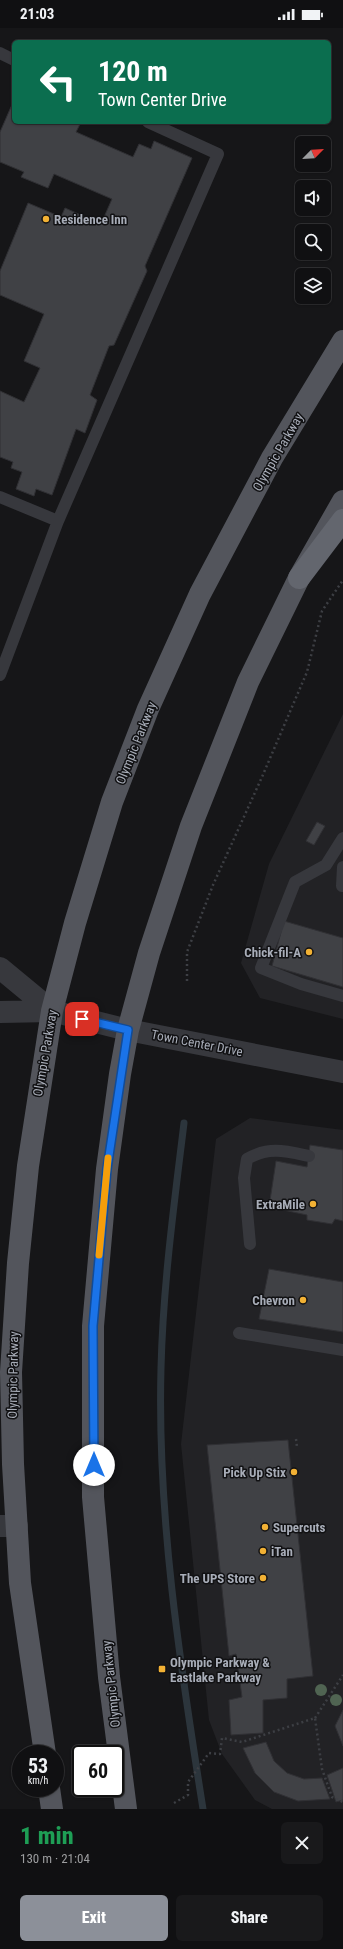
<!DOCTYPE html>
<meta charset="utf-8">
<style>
body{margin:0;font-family:"Roboto Condensed",sans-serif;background:#19191b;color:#f1f3f6;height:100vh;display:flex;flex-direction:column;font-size:15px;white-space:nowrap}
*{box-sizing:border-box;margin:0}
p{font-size:13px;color:#9c9d9f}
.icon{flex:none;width:22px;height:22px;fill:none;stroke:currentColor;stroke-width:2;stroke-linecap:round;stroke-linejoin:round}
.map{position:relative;height:1781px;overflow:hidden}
.drawer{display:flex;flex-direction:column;background:#101012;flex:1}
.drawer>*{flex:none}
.guide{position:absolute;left:12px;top:12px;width:319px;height:84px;border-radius:6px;box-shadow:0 1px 3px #0004,0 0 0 1px #303032;background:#0b6e4f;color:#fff;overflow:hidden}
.needle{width:26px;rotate:66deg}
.buttons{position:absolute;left:295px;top:108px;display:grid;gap:8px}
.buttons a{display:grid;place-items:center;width:36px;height:36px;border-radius:6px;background:#101012;box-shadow:0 1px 3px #0004,0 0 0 1px #303032;font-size:20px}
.speed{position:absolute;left:12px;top:1717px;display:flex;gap:8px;font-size:20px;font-weight:700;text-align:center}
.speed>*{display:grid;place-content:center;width:52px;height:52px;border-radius:50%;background:#101012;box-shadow:0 1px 3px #0004,0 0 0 1px #303032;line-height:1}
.speed small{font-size:10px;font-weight:400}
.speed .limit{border:2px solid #111;border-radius:6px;background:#fff;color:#111}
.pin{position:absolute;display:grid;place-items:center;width:34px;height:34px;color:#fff;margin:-17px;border-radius:8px;box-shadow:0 2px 6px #0006}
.me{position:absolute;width:44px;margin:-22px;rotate:0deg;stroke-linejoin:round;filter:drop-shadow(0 0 3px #0008)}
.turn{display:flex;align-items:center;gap:14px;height:84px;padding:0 20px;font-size:18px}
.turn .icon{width:52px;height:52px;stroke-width:2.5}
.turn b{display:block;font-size:28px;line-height:34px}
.round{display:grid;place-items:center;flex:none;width:42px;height:42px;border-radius:6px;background:#19191b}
.head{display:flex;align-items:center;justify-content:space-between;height:68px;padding:0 20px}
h1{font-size:24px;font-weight:800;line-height:30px;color:#1e9e55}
.cta{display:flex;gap:8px;margin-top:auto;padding:8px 20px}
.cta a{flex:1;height:46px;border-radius:6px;background:#8c9099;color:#fff;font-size:16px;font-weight:800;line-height:46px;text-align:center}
.cta a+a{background:#19191b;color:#f1f3f6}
.status{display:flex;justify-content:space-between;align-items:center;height:28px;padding:0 20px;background:#101012;direction:ltr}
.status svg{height:11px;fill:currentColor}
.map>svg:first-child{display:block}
.built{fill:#222225}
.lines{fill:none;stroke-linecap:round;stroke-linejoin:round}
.stream{stroke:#2c353c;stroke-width:7}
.building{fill:#404145;stroke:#303034}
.path{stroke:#3d3f44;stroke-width:2.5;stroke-dasharray:2 3;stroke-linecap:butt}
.service{stroke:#37383d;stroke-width:12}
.minor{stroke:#37383d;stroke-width:22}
.tertiary{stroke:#37383d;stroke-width:22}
.primary{stroke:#53555c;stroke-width:22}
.motorway{stroke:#63666e;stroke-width:22}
.tree{fill:#506452}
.route-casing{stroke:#114b97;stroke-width:10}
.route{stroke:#1a73e8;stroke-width:7}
.slow{stroke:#f59e0b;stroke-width:7}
.poi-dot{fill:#f2b134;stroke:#111113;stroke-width:1.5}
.labels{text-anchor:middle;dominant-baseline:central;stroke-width:3;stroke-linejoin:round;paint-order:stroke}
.poi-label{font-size:13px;font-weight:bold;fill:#a8adb8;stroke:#111113;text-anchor:end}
.street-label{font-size:13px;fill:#a8adb8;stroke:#111113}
</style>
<div class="status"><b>21:03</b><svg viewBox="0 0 49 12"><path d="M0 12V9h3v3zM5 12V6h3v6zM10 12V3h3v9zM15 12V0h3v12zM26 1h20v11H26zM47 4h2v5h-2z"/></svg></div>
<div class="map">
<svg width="343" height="1781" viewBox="0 0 343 1781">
<rect width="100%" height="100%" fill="#161618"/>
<path class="built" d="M343,686V991L260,970L241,935L269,836Z
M250,1090L343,1102V1781H272L255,1772L222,1726L209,1692L181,1416L216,1111Z"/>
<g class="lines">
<path class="stream" d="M184,1095C174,1177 163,1258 161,1340C157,1487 180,1636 203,1781"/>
</g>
<path class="building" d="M14,72V94H81L76,104L133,129L139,116L151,121L154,113L192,130L145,238L147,243L114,317L109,318L90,367L97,372L85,405L76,401L52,467L36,461L34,468L16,461L22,444L11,440L13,434L0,429V363L24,374L40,340L24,333L44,286L0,267V243L28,175L61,189L65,180L101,196L112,171L54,146L48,160L21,149L24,144L0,134V104Z
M317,794L325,798L314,817L306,813Z
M284,893L343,910V959L272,938Z
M310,1117L343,1122V1193L335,1191L332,1196L307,1192V1187L269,1179L276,1133L307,1139Z
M269,1241L343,1254V1304L259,1291Z
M288,1412L313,1648L287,1651V1670L263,1672V1705L231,1707L229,1672L242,1669L236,1626L229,1628L207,1417Z
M343,1682V1718L335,1698Z
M266,1714L274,1733L287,1745L304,1751L322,1750L330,1771L298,1773L274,1764L255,1745L243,1720Z
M343,1740V1772L336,1774L327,1747Z"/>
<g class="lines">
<path class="path" d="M187,953V924L213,857L262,749L307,644L322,583L343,552
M296,1411L297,1419
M315,1690L343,1647
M174,1775L188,1767V1754L209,1725L220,1726L222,1710L242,1714L315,1690L322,1741L332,1769L343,1774"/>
<path class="service" d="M0,25L14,32
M0,469L58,493L218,126L148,94
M0,647L58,493
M343,810L326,837L295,854L261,940L301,956L343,968
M342,858L343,839
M250,1216L244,1150L247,1131C269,1118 286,1123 309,1128
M239,1305L343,1322"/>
<path class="minor" d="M0,1498H17"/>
<path class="tertiary" d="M0,940L52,983
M0,984L52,983L128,1002L343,1044"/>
<path class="primary" d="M45,1726L20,1555L13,1436L11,1344L18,1235L28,1138L52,983L75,895L112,774L148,681L200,566L272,430L343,313
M49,1760L52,1781
M126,1781L109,1649L93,1469V1298L107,1141L120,1046L128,1002L149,925L191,798L248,654L299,550L343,473"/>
<path class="motorway" d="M299,550L343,492"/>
</g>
<g class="tree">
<circle cx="321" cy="1662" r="6"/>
<circle cx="336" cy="1672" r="6"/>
</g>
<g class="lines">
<defs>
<path id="route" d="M82,991L128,1002L107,1141L93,1298L94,1437"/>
</defs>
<use href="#route" class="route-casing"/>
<use href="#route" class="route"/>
<path class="slow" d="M99,1227L108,1130"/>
</g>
<g class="poi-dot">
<circle cx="46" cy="191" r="4"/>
<circle cx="309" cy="924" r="4"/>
<circle cx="313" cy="1176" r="4"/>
<circle cx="303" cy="1272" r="4"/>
<circle cx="294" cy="1444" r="4"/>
<circle cx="265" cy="1499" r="4"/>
<circle cx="263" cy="1523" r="4"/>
<circle cx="263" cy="1550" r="4"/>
<rect x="158" y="1637" width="8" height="8" rx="2"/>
</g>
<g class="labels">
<g class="poi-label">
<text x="54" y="191" text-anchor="start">Residence Inn</text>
<text x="301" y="924">Chick-fil-A</text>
<text x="305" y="1176">ExtraMile</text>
<text x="295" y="1272">Chevron</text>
<text x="286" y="1444">Pick Up Stix</text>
<text x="273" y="1499" text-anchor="start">Supercuts</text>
<text x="271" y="1523" text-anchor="start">iTan</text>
<text x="255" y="1550">The UPS Store</text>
<text x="170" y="1634" text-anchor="start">Olympic Parkway &amp;<tspan x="170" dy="15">Eastlake Parkway</tspan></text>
</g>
<g class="street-label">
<text transform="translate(278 424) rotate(-60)">Olympic Parkway</text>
<text transform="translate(136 715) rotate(-68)">Olympic Parkway</text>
<text transform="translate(197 1015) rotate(11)">Town Center Drive</text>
<text transform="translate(45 1025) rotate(-80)">Olympic Parkway</text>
<text transform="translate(13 1347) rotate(-89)">Olympic Parkway</text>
<text transform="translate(111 1656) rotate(-96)">Olympic Parkway</text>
</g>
</g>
</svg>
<div class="buttons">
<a><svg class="needle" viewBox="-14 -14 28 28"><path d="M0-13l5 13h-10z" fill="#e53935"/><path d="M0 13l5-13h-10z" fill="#9c9d9f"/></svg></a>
<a><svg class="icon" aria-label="sound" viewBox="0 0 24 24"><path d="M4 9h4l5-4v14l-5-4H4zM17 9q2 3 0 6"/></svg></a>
<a><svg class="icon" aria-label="search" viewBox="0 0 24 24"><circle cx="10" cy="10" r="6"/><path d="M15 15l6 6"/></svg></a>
<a><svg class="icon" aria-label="layers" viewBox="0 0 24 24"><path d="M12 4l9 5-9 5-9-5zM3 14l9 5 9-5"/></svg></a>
</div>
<div class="speed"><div>53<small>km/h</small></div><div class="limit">60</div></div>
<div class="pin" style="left:82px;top:991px;background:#d93025"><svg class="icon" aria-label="arrive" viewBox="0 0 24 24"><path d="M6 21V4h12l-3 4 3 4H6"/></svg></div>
<svg class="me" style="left:94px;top:1437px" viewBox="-20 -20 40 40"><circle r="19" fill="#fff"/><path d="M0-13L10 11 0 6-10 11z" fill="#1a73e8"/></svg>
<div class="guide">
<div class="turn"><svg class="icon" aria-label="left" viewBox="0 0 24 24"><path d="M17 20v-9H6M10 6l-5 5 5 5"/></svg><div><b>120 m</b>Town Center Drive</div></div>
</div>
</div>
<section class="drawer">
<div class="head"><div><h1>1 min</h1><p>130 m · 21:04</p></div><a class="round"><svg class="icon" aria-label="close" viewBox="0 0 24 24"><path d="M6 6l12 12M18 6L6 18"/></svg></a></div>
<div class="cta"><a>Exit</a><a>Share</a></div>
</section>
